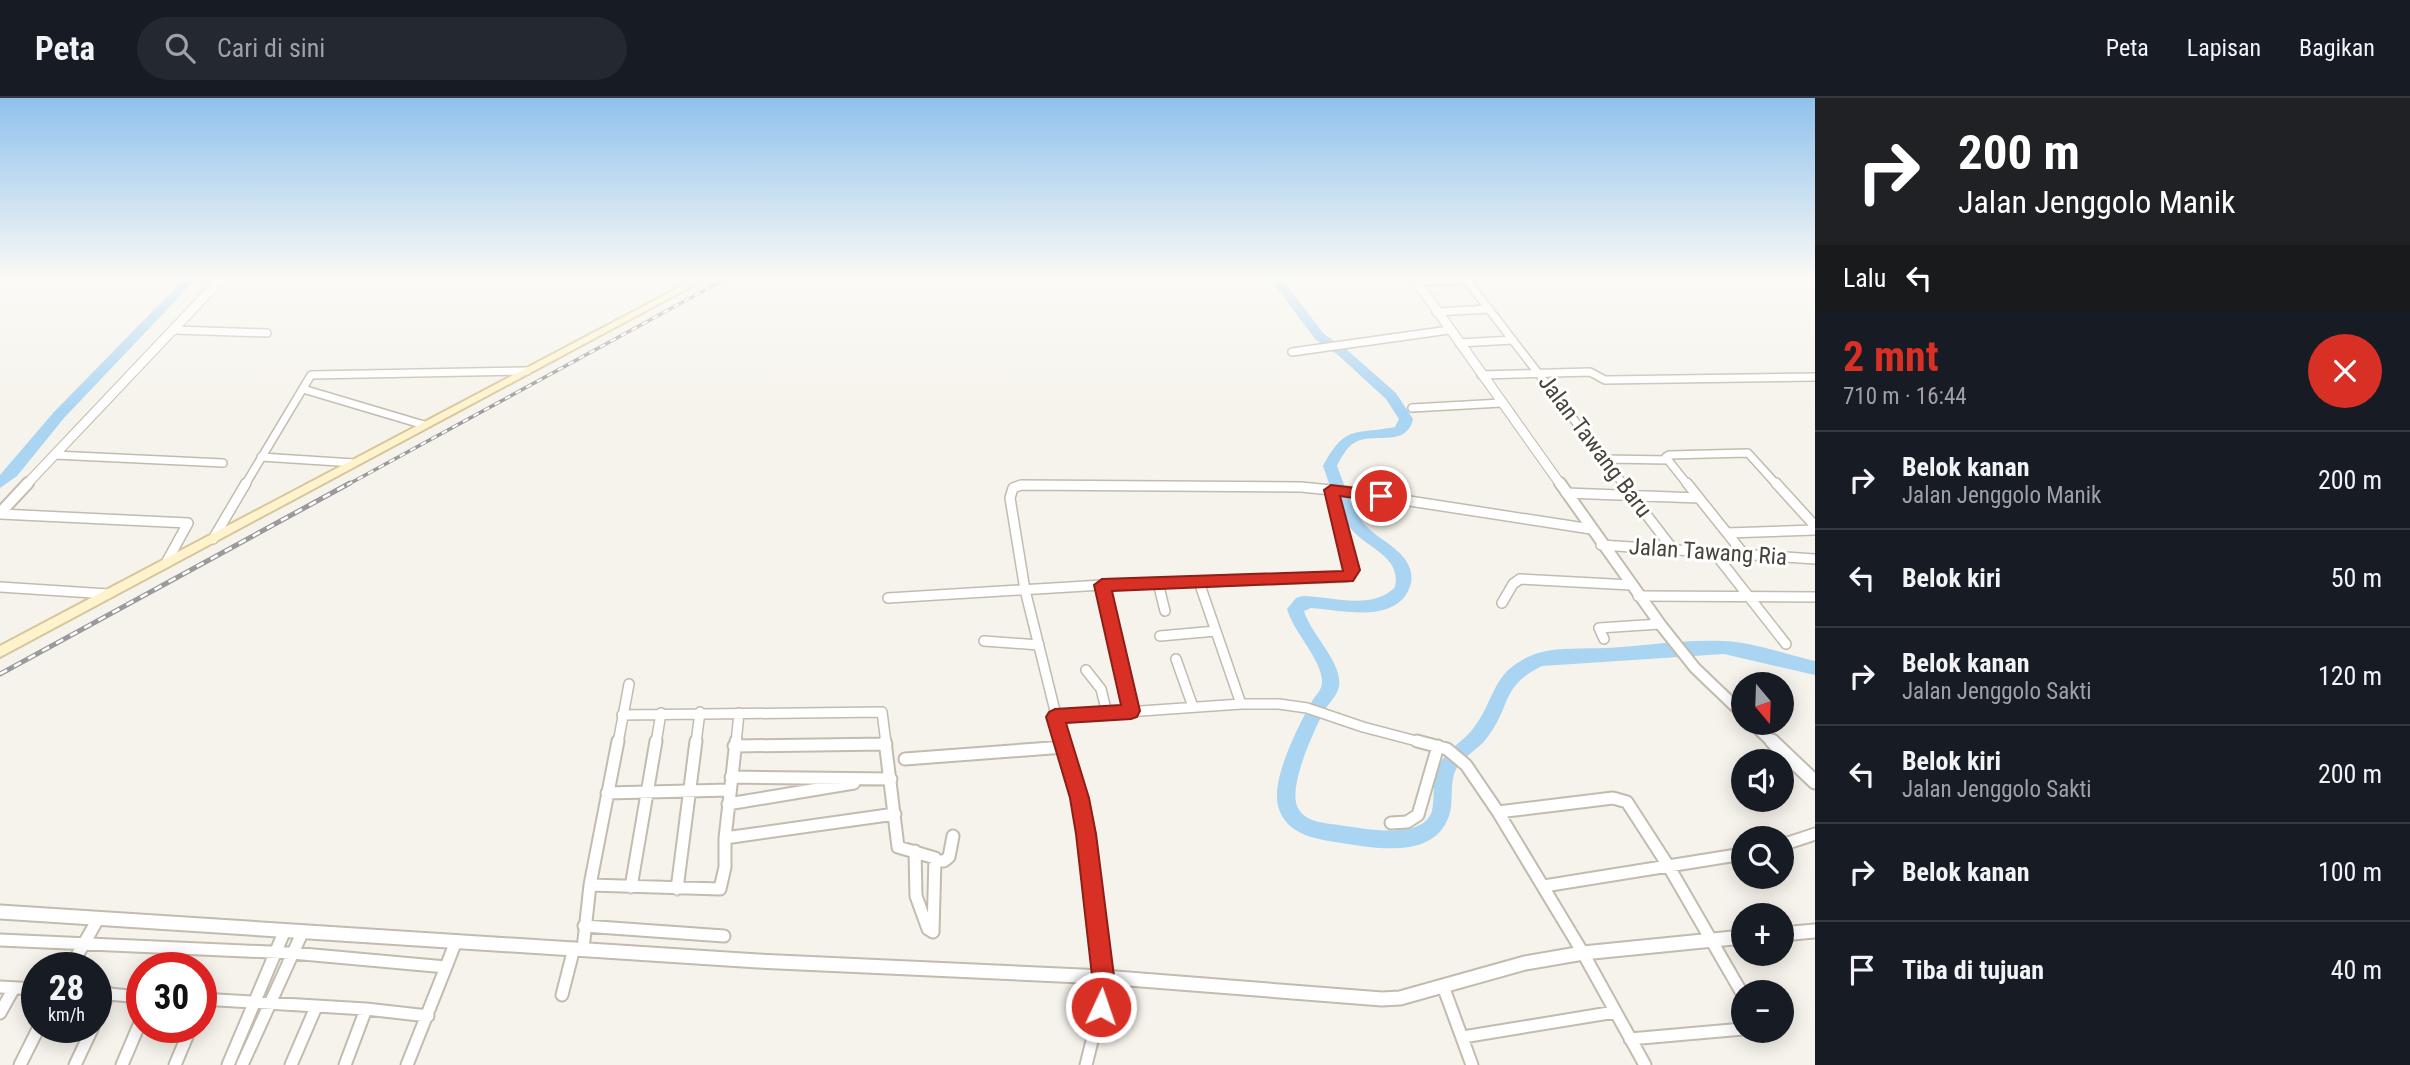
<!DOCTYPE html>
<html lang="id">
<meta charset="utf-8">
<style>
body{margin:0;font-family:"Roboto Condensed",sans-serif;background:#242831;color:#f1f3f6;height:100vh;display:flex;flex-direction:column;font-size:26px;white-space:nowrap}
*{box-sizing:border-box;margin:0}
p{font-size:23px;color:#9ea1a6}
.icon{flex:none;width:38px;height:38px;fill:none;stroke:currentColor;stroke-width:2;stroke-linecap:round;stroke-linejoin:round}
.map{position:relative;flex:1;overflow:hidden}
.details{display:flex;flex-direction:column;background:#171b24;width:595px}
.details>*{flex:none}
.top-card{background:#202124;color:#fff;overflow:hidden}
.needle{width:46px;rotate:161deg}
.tools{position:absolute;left:1731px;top:574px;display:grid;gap:14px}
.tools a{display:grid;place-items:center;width:63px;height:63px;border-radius:50%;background:#171b24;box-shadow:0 4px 18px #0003;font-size:35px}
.speed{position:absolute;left:21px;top:854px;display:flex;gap:14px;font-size:35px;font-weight:700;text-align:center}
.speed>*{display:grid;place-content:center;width:91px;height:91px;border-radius:50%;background:#171b24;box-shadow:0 4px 18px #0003;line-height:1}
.speed small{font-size:18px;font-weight:400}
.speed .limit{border:10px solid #d22;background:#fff;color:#111}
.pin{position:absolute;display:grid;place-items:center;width:60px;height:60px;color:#fff;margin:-30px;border:4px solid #fff;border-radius:50%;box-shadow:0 2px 7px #0007}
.me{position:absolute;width:77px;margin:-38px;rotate:3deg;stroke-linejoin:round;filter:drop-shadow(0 0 5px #0008)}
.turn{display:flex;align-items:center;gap:24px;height:147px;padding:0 28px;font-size:32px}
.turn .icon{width:91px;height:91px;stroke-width:2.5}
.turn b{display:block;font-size:49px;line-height:60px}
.then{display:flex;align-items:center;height:66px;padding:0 28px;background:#0003;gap:14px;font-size:26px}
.round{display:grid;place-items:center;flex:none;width:74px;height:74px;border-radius:37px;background:#242831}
.head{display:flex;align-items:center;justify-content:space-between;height:119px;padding:0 28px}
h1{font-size:42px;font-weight:700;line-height:52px;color:#d93025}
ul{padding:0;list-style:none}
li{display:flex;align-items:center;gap:21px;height:98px;padding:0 28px;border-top:2px solid #363941}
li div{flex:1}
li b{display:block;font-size:26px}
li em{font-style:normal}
header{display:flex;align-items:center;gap:42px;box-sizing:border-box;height:98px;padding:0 35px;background:#171b24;border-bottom:2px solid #363941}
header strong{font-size:33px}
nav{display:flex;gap:38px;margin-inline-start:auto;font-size:24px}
.search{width:490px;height:63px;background:#242831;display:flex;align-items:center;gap:18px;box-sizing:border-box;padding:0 24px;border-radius:38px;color:#9ea1a6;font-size:26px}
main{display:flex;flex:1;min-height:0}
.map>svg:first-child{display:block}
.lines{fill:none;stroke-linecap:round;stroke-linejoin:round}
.river{fill:#a9d4f2;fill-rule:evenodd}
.minor-far2-casing{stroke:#c2bbae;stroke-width:10}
.minor-far1-casing{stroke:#c2bbae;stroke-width:12}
.minor-casing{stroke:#c2bbae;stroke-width:15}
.tertiary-far2-casing{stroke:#c2bbae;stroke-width:11}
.tertiary-far1-casing{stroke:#c2bbae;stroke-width:14}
.tertiary-casing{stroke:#c2bbae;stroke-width:17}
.secondary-casing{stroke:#d6c79b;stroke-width:4}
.minor-far2{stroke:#fff;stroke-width:7}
.minor-far1{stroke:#fff;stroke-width:9}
.minor{stroke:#fff;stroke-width:11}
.tertiary-far2{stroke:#fff;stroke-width:9}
.tertiary-far1{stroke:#fff;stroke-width:10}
.tertiary{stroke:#fff;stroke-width:13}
.secondary{fill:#fff3cd;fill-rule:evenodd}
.rail-far1-casing{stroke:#9a9a9a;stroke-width:3.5}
.rail-casing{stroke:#9a9a9a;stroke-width:5}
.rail-far1{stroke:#fff;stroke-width:2;stroke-dasharray:6;stroke-linecap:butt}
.rail{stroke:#fff;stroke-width:2.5;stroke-dasharray:8;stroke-linecap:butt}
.route{fill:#d93025;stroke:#8d1f18;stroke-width:2}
.labels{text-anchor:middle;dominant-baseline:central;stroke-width:6;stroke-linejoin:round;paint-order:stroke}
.street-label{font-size:23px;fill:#4b4439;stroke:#fff}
</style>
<header>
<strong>Peta</strong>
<div class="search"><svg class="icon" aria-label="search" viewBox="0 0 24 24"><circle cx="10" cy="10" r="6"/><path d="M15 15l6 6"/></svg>Cari di sini</div>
<nav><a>Peta</a><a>Lapisan</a><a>Bagikan</a></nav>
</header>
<main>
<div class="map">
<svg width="1815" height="967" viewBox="0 0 1815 967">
<rect width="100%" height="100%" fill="#f6f3ec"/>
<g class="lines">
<path class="river" d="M185,180H197L64,320L17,378L0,390V377L54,314Z
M1269,180H1281L1324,236L1346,251L1396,295L1413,321C1406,351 1373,333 1354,345C1346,350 1341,360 1337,368C1344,386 1350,406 1361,422C1372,438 1393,445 1405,461C1411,470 1414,480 1409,491C1394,526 1339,512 1311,510L1304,513C1310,535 1343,565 1339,588C1337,599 1328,605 1323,615C1314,633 1287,690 1298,710C1306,726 1330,725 1345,728C1367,731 1423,742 1432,713C1435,699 1432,685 1437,671C1445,652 1464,644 1475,628C1492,606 1493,579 1519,564C1524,561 1531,557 1538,555C1559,549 1585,551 1606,550C1644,548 1684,541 1722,543C1749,543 1788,557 1815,563V577L1724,556L1542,568C1499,589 1512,609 1486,641C1478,652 1462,659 1456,671C1449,685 1454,704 1449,718C1433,764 1370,749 1335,744C1311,740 1287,735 1279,711C1269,684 1298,629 1311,605C1315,597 1323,592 1322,582C1320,559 1294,535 1287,511L1296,500L1302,498C1330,498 1373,513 1395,489C1402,457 1364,450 1349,428C1337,410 1330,388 1323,368C1346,326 1354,337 1395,329L1399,321L1386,301L1338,257L1316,242Z"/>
<defs>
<path id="minor-far2" d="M1465,180L1624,387
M1416,183L1466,182
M1436,214L1489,211
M175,232L267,235
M1459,245L1513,242
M1292,254L1449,232
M1481,277L1590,274L1605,282L1815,279
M303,291L424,327
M1412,310L1501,305
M55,357L223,365
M261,359L354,365
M1606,361L1668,362
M1668,362L1666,359L1669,357L1748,355L1777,387
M1668,362L1688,387
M245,387L311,277L527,273"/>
<path id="minor-far1" d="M1622,385L1672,450
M1687,385L1743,455
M1776,385L1815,428
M1566,395L1699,400
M0,416L188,425L166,465
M1727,435L1815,432
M213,441L246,385
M1601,447L1815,461
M1713,453L1786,546
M1199,484L1241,606
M1158,485L1165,513
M1102,487L1131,613
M0,489L108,496
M1638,498L1815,499
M888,500L1102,487L1347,479L1352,472L1331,392
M1502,505L1513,486L1520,481L1631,487
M1160,538L1216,533
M1604,541L1599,530L1660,526
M984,543L1039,547
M1176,561L1193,609
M1086,572L1101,591L1107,615
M622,617L882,614L886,645
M1055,619L1241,606H1279L1307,610L1363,629L1424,645
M618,645L629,586
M656,645L661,615
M696,645L700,614
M736,645L739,615
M1063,645L1025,492L1010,400L1013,390L1021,387L1301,389L1351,394L1591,431"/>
<path id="minor" d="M885,643L898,749L935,760L933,834
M1062,643L1079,700L1103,879V899L1086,967
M1417,643L1447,651L1466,667L1498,714L1583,855L1645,967
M734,648L886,646
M905,661L1064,649
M731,679L891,681
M607,695L730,692
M728,706L854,685
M1498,714L1613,700L1627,704L1669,769L1743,897
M1391,725L1407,724L1418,717L1438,648
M725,740L895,716
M1782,747L1815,736
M915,753L916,798L928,831L933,834
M935,763H944L949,759L953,738
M590,787L720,791L725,769V740L736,643
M1544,788L1743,756
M631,789L656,643
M677,791L696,643
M584,828L724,838
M0,842L292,855L446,869L407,967
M583,851L590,787L618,643
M446,869L456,843
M70,870L98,821
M1443,888L1472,967
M0,889L37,891
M96,895L142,899
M562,897L574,850
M201,901L366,911L428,918
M0,915L14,890
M96,922L109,895
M1463,939L1615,914
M1630,941L1743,931
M20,967L39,929
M75,967L93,929
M122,967L142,920
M175,967L191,929
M228,967L285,832
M242,967L303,833
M291,967L316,909
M345,967L366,911"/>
<path id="tertiary-far2" d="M1414,180L1561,387
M26,387L222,180"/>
<path id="tertiary-far1" d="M1560,385L1660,526L1695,570L1743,616
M0,415L28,385
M1752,625L1773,645"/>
<path id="tertiary" d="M1772,643L1815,684
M0,814L758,863L1103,879L1382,901L1400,900L1525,865L1583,855L1743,839
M1782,836L1815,833"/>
<path id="secondary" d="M697,180H707L0,559V548Z"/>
</defs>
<use href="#minor-far2" class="minor-far2-casing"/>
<use href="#minor-far1" class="minor-far1-casing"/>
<use href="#minor" class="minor-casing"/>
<use href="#tertiary-far2" class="tertiary-far2-casing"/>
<use href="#tertiary-far1" class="tertiary-far1-casing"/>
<use href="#tertiary" class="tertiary-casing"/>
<use href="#secondary" class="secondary-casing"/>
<use href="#minor-far2" class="minor-far2"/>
<use href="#minor-far1" class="minor-far1"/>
<use href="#minor" class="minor"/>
<use href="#tertiary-far2" class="tertiary-far2"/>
<use href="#tertiary-far1" class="tertiary-far1"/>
<use href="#tertiary" class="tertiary"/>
<use href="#secondary" class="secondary"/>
<defs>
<path id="rail-far1" d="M347,387L727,180"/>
<path id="rail" d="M0,576L350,385"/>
</defs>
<use href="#rail-far1" class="rail-far1-casing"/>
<use href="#rail" class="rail-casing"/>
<use href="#rail-far1" class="rail-far1"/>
<use href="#rail" class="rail"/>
</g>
<linearGradient id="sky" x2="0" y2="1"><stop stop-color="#8fc1ec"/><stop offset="0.57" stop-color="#fbfaf6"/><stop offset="1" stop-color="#fbfaf6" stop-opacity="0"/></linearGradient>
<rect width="1815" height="315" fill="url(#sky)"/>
<path class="route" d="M1331,387L1381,393L1388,398L1381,404L1340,398L1360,472L1353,483L1112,493L1140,613L1137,619L1131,621L1066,625L1089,700L1096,736L1114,878L1112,909L1109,916L1101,920L1093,916L1090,909L1092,878L1076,736L1070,700L1046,619L1049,614L1055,611L1121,607L1094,487L1102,481L1343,473L1324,392Z"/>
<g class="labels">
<g class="street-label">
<text transform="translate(1595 348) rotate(53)">Jalan Tawang Baru</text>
<text transform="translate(1708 454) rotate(4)">Jalan Tawang Ria</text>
</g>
</g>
</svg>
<div class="tools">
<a><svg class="needle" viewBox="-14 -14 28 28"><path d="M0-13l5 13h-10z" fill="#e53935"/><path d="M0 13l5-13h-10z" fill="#9ea1a6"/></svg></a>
<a><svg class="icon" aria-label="sound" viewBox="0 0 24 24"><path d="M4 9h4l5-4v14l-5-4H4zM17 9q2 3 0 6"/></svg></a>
<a><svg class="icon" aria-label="search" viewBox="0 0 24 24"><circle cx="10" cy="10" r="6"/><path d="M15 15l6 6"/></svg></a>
<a>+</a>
<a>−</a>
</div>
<div class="speed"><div>28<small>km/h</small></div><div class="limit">30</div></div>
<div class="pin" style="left:1381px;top:398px;background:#d93025"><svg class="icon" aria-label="arrive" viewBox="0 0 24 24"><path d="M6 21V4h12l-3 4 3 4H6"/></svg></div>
<svg class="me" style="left:1101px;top:909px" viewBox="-20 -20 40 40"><circle r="17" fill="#d93025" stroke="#fff" stroke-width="3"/><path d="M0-11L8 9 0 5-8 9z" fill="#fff"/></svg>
</div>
<section class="details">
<div class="top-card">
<div class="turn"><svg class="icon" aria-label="right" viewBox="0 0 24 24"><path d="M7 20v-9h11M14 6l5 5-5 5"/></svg><div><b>200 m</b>Jalan Jenggolo Manik</div></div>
<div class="then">Lalu<svg class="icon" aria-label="left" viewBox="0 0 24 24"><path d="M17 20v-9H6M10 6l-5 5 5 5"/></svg></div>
</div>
<div class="head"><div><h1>2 mnt</h1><p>710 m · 16:44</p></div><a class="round" style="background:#d93025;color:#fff"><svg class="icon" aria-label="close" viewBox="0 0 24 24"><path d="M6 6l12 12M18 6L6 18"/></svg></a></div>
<ul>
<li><svg class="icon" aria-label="right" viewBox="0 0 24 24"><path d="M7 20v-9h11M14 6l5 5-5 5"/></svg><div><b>Belok kanan</b><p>Jalan Jenggolo Manik</p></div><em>200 m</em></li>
<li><svg class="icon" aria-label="left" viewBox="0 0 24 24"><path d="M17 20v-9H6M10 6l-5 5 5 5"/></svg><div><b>Belok kiri</b></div><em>50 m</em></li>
<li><svg class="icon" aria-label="right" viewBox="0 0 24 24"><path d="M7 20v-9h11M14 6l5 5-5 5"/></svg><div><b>Belok kanan</b><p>Jalan Jenggolo Sakti</p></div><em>120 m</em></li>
<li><svg class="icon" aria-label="left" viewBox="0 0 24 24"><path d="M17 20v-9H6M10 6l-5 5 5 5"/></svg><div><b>Belok kiri</b><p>Jalan Jenggolo Sakti</p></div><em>200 m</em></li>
<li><svg class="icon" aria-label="right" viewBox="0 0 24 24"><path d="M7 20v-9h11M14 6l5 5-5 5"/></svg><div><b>Belok kanan</b></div><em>100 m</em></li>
<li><svg class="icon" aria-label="arrive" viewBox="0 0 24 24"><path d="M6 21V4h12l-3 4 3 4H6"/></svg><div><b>Tiba di tujuan</b></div><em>40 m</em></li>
</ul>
</section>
</main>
